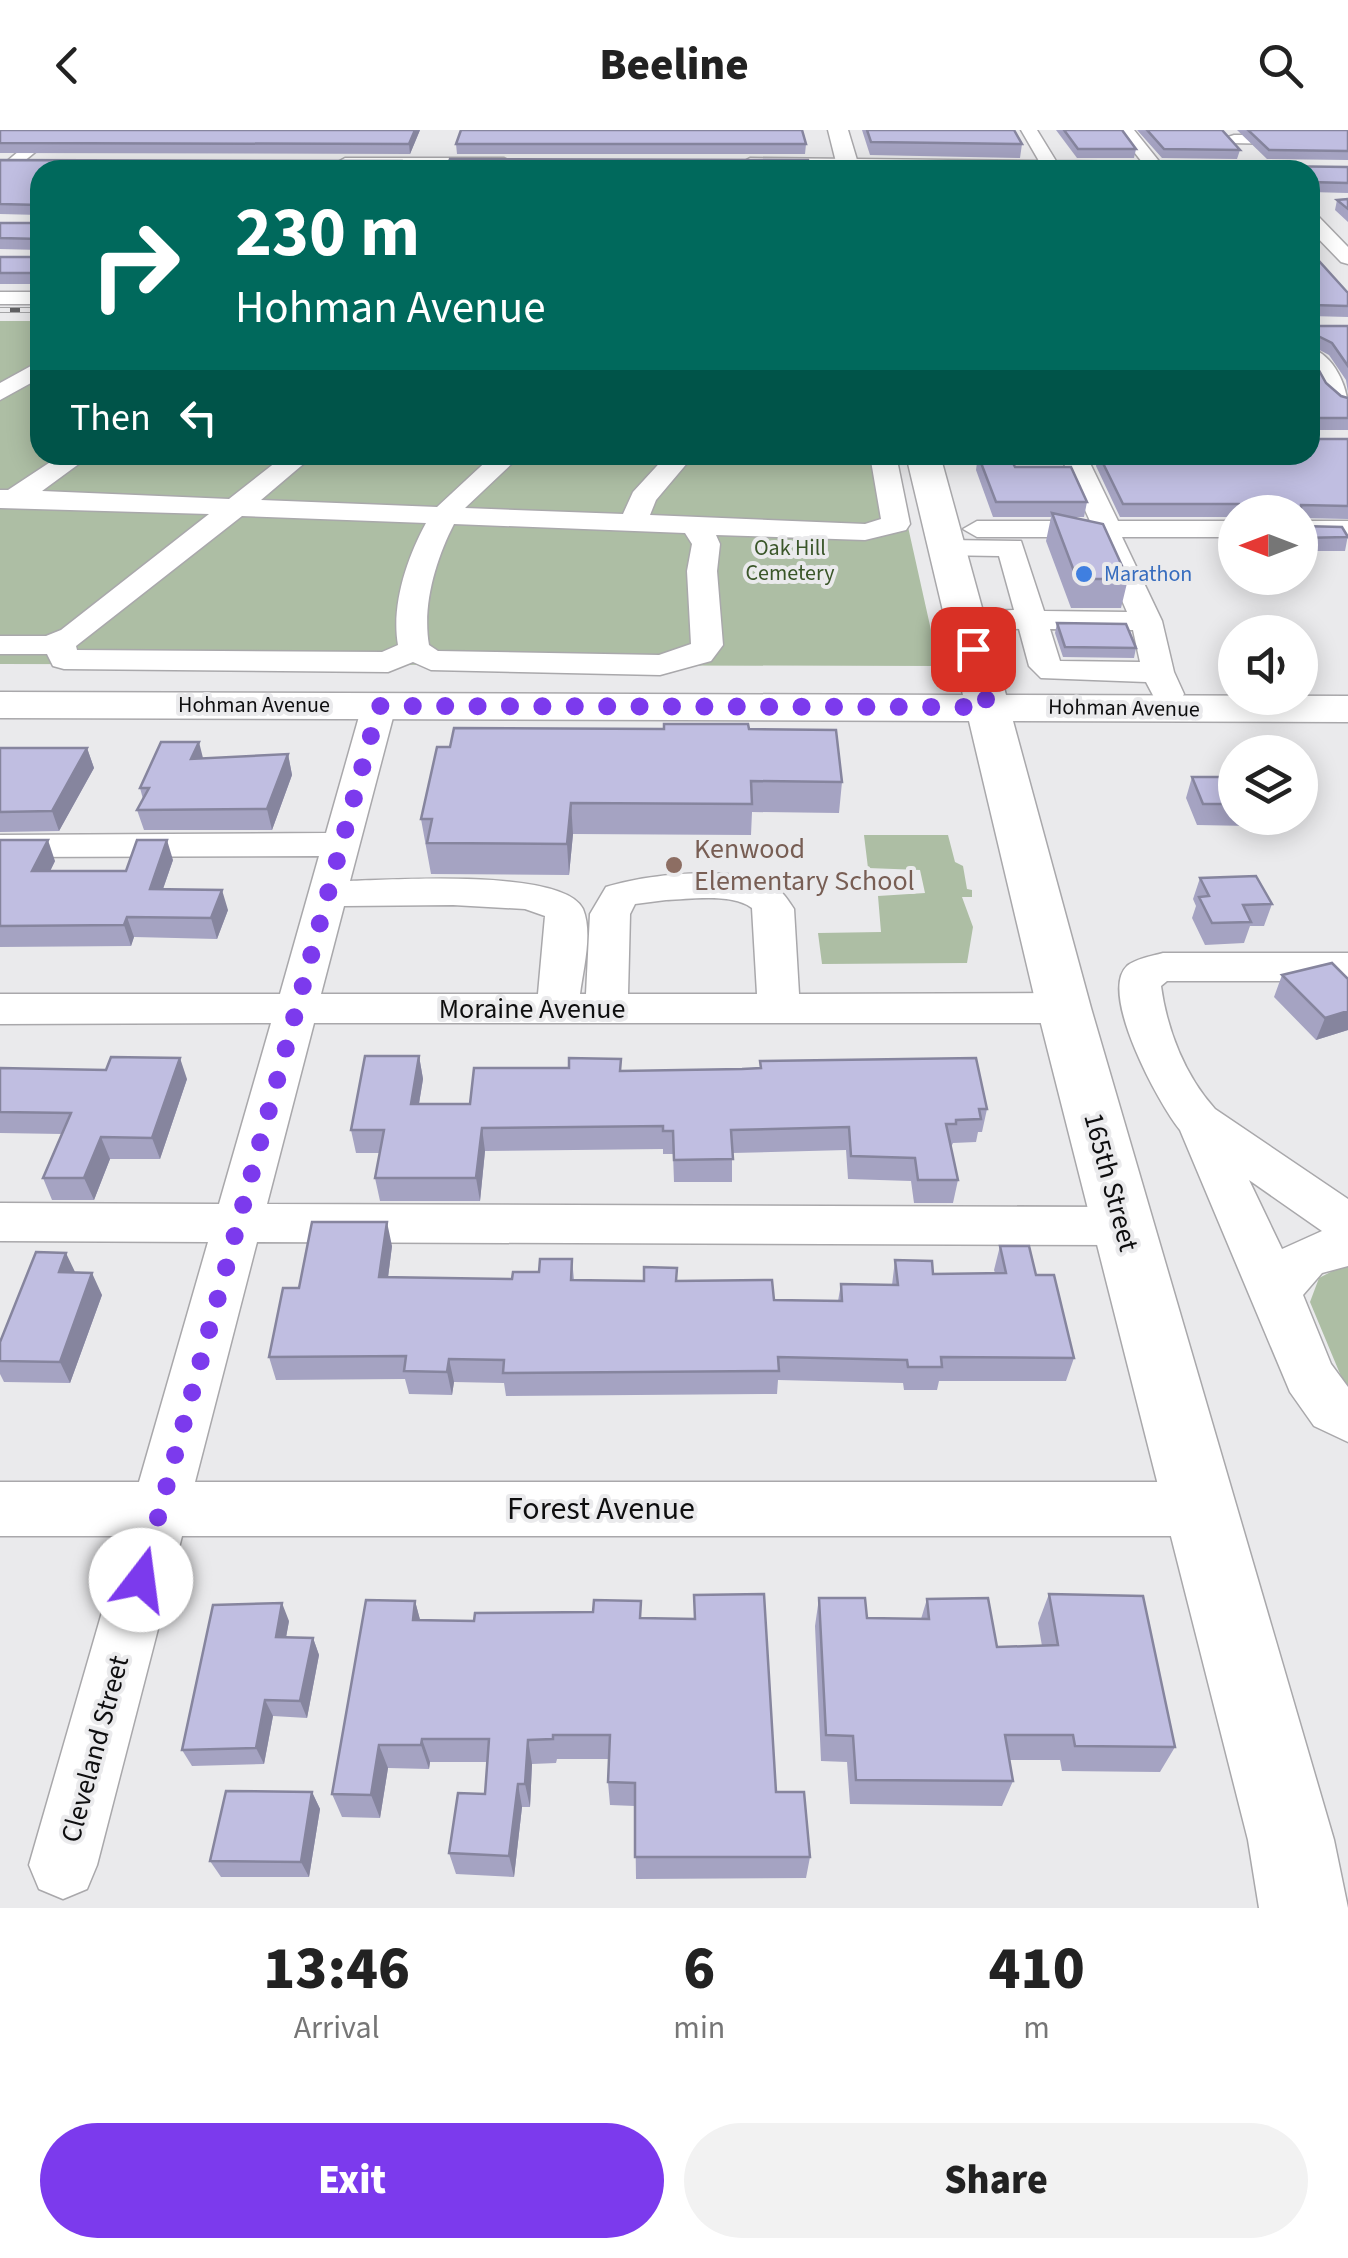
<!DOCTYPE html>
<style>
body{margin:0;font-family:"Source Sans 3",sans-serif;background:#f2f2f2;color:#222;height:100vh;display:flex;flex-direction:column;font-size:38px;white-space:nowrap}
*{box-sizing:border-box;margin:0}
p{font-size:32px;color:#767676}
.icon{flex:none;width:55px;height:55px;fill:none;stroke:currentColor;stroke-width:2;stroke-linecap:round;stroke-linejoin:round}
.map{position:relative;height:1778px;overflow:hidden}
.side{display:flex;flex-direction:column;background:#fff;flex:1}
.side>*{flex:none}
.top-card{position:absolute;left:30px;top:30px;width:1290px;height:305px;border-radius:30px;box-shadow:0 5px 25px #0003;background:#00695c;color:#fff;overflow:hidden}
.needle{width:65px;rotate:270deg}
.tools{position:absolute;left:1218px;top:365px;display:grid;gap:20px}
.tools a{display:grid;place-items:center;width:100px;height:100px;border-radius:50%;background:#fff;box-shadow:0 5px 25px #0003;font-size:50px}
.pin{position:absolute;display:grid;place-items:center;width:85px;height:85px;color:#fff;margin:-42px;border-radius:20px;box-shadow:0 5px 15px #0006}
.me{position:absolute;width:110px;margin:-55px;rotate:15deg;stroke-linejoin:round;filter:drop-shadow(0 0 8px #0008)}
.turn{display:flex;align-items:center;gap:35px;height:210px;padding:0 40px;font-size:45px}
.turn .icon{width:130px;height:130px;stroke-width:2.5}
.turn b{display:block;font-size:70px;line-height:85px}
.then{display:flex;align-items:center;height:95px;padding:0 40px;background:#0003;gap:20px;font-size:38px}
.eta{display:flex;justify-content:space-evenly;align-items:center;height:170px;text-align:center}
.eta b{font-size:60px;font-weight:800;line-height:70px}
.action{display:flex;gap:20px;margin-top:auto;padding:20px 40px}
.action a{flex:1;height:115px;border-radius:60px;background:#7c3aed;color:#fff;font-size:40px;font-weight:800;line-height:115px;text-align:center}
.action a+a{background:#f2f2f2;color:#222}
header{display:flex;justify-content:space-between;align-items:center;height:130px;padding:0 40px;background:#fff;font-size:45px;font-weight:800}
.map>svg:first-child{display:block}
.green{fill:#adbea4}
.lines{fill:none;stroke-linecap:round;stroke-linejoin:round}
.minor-casing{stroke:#a9a8ab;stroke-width:3}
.major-casing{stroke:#a9a8ab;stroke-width:3}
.minor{fill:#fff;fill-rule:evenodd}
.major{fill:#fff;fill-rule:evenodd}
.rail-casing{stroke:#616163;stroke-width:5}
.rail{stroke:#eaeaec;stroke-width:4;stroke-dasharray:10;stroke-linecap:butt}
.wall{fill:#a5a3c2}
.shaded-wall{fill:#86859e}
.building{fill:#c0bee1;stroke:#86859e;stroke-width:2.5}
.route{stroke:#7c3aed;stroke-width:18;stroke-dasharray:0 32.4}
.shop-dot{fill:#3f7fe0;stroke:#eaeaec;stroke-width:4}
.education-dot{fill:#8d6e63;stroke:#eaeaec;stroke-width:4}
.labels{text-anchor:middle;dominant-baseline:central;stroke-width:8;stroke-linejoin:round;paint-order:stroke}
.far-park-label{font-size:22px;fill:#3a5629;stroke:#eaeaec}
.far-shop-label{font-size:22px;fill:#366cbe;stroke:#eaeaec;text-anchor:start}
.far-street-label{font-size:22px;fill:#0e0e0f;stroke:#eaeaec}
.education-label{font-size:28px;fill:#785e54;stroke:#eaeaec;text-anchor:start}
.street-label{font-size:28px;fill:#0e0e0f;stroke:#eaeaec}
.near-street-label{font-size:32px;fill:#0e0e0f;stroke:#eaeaec}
</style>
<header><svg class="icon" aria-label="back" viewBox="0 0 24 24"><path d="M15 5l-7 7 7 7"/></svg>Beeline<svg class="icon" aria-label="search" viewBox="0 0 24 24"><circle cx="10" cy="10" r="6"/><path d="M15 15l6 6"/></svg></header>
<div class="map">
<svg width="1348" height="1778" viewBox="0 0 1348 1778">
<rect width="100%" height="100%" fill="#eaeaec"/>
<path class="green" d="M0,191H40V325H892L939,536L0,534Z
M864,705H948L955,732L963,736L967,759L972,760V767H962L973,797L967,833L822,834L818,803L881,802L878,766L925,763L920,740L868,738Z
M1348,1133V1263L1310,1172L1319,1148Z"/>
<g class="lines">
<defs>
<path id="minor" d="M44,0H62L0,51V37Z
M1021,0H1037L1056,31L1142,32L1117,0H1134L1166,40L750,38L741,33L750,28L1039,31Z
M1234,5H1348V15L1228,13V7Z
M345,28H504L513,33L504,38L339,37L336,33Z
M1310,83L1317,85L1348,117V134L1341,132L1310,100Z
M0,162H40V174H0Z
M1310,218C1334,225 1348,257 1348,279C1324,273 1310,240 1310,218Z
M40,231V248L0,270V253Z
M61,325H91L42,361L229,369L285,325H314L261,370L437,377L493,325H521L465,378L623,384L633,362L667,325H694L656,370L650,385L865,394L881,389L870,325H896L910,394L906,400L865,410L716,405L720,414L717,441L723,515L711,531L660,545L431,540L413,532L388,542L64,539L53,536L47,524H0V506H46L61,500L209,384L0,378V360H8ZM242,386L426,393C407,428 391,475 398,515L382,522L77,520L76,516ZM454,394L685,403L692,414L687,441L691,514L659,525L438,521L429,515C422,475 436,429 454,394Z
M1060,325H1086L1118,391H1235V407H1122L1162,491L1174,542L1184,564L1180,571H1156L1146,552L1041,548L1029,536L1019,499L954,496L950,489L954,482L1014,480L999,426L937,425L933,419L937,413L947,410L1021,411L1044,481L1127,482L1099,417L1067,412L1064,407H977L963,399L977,391H1090ZM1050,499L1133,500L1140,532L1060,531Z
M1300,391H1348V407H1300Z
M379,566L391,569L396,576L350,751C392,750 564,738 583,779C593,803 583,840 580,864H586L590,784L606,757C648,744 731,735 772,755C782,760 788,770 794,779L799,864L1064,863L1079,868L1085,878L1079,888L1064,893H314L267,1074L1123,1077L1140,1082L1147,1096L1140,1110L1123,1115L257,1112L195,1352H1203L1223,1360L1232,1379L1223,1398L1203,1406H182L97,1735L87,1759L63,1769L39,1759L29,1735L124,1406H0V1352H139L208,1112L0,1111V1073L219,1074L271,893L0,894V864H280L319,726L0,727V705L326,703L362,576L367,569ZM666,770C691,769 732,763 752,778L757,864H628L630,784L635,774ZM453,775L525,779L545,786L538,864H321L344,776Z
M1163,823H1348V851H1167L1161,856C1167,900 1185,946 1215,979L1348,1069V1136L1322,1143L1303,1165L1331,1234L1348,1257V1312L1314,1296L1290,1262L1180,1000C1160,976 1098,863 1127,836C1135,829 1152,826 1163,823ZM1249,1050L1322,1101L1282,1119Z"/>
<path id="major" d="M828,0H848L860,40H838Z
M906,325H940L1006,565L1348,566V592L1013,591L1091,878L1334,1710L1348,1778H1259L1248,1710L1037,878L969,591L0,588V562L963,565Z"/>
</defs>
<use href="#minor" class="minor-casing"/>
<use href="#major" class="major-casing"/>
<use href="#minor" class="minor"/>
<use href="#major" class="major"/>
<defs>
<path id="rail" d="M0,180H40"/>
</defs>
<use href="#rail" class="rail-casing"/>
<use href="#rail" class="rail"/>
</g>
<path class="wall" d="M0,0H420L410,24L0,23Z
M862,0H1014L1022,14L1020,28L870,25Z
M1056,0H1122L1136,19L1134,28H1077Z
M1137,0H1222L1240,20L1237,29L1162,28Z
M1237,0H1348V30L1267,29Z
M456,14H806L805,24H457Z
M0,30L402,40L40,85L0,84Z
M1090,34L1348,37V63L1310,62V40H1089Z
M1348,69V92L1335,80L1337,70Z
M40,90V120L0,119V93H37Z
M1310,121L1348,163V187L1310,186Z
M40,124V154H0V127H37Z
M1310,191L1313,196H1348V263L1346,250L1329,225L1310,215L1316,235L1326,253L1341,266L1348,268V300H1311V309H1348V389L1301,388V396L1348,405L1345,421H1300V382H1235V387H1120L1096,336L1098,325H1310Z
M978,325L1087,372L1084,387H1072L1128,449L1121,478H1071L1046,411L1051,387H993L976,340Z
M1057,493L1136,518L1134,528L1063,527L1055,503Z
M749,599L842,652L839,683L752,682L751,705L573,704L569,745L431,744L421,689Z
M0,618H87L94,638L59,701L0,702Z
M288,624L292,645L272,700H144L137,680L143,669L140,658L203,628Z
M1192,647H1235V688H1253L1250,696L1197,695L1186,668Z
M0,710L55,731L50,741H126L173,730L163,759L228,780L217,809L134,807L131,816L0,817Z
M1200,748L1272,774L1264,796H1250L1244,813L1205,815L1192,788L1196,776L1193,769Z
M1282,845L1348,849V900L1316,910L1274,867Z
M419,926L423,949L419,974H470L569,938L621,929V941L742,939L760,938V931L987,979L982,1002H978L976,1012L953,1013L951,1017L958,1050L953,1073H914L911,1051L848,1049L846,1020L732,1023V1052H674L673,1024H663V1019L485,1021L480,1071H380L375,1048L380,1023H356L351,1000Z
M0,938L187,949L160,1029H110L94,1070H52L43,1048L62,1004L0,1003Z
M392,1116L388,1147L512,1149L539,1142L572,1129L574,1150L676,1151L774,1170L838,1171L841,1154L892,1155L895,1130L933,1144L995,1143L994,1140L1000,1116L1036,1145L1074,1228L1066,1251H939L937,1260H904L903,1253L778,1250L777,1264L506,1266L504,1253L454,1252L452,1265L409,1264L405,1249L276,1250L269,1227L299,1158Z
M75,1143L102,1165L70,1253L4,1252L0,1244V1212Z
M1049,1464L1175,1617L1160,1642L1062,1641L1060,1630H1009L1013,1651L1002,1676L850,1674L847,1632L821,1631L815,1496L819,1468L867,1488L921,1489L927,1469L997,1517L1042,1516L1038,1493Z
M694,1465L776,1662L810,1727L806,1748L636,1749L635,1676L610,1675L608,1652L609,1629H557L556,1633L532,1634L530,1677H522L514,1747L456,1744L449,1723L485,1664L487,1632H430L429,1639L388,1638L380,1688L342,1687L332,1664L415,1471L420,1490L474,1491L593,1482L641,1471V1488L694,1489Z
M289,1491L286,1507L313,1508L319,1525L307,1588L273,1586L264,1634L192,1636L182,1620Z
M312,1662L320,1679L309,1747H221L210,1731Z"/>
<path class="shaded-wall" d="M415,0H420L410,24L409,14Z
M199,612L204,632L191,629Z
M87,618L94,638L59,701L52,681Z
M288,624L292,645L272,700L267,679Z
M571,673L573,704L569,745L567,714Z
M48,710L55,731L40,762L32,741Z
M167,710L173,730L156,779L150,759Z
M222,760L228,780L217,809L211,788Z
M127,787L134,807L131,816L124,795Z
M1348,881V900L1316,910L1325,888Z
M419,926L423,949L415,997L411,974Z
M180,928L187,949L160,1029L152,1008Z
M482,998L485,1021L480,1071L476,1048Z
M101,1007L110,1029L94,1070L84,1048Z
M387,1092L392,1116L385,1171L379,1147Z
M66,1123L76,1144L59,1142Z
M92,1143L102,1165L70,1253L60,1232Z
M449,1229L454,1252L452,1265L447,1242Z
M415,1471L422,1497L413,1490Z
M282,1473L289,1491L283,1524L276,1507Z
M313,1508L319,1525L307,1588L300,1571Z
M265,1570L273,1586L264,1634L256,1618Z
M422,1609L430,1632L429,1639L421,1615Z
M528,1610L532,1634L530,1677L525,1654Z
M379,1615L388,1638L380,1688L371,1665Z
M518,1654L522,1677L514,1747L509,1726Z
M312,1662L320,1679L309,1747L301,1732Z"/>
<path class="building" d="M0,0H415L409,14L0,13Z
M461,0H802L806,14H456Z
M867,0H1014L1022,14L871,12Z
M1064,0H1122L1136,19H1078Z
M1147,0H1222L1240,20L1164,19Z
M1248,0H1348V21L1269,20Z
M450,29L808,30L810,40H446Z
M0,30L401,31L397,40H40V78V75L0,74Z
M876,33H1019L1023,40H878Z
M1090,34L1348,37V53L1310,52V40H1095Z
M1348,69V79L1337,70Z
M40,90V115V109L0,108V93H37Z
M1310,121L1348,163V176L1313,175L1310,186Z
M40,124V143H0V127H37Z
M1310,191L1313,196H1348V236L1332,213L1312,203L1310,215L1316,235L1326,253L1341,266L1348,268V288H1311V309H1348V376L1301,375V396L1342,397L1348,407L1300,408V382H1272L1242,380L1239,374H1123L1099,325H1310Z
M978,325H1009L1015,337H1071L1087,372H996Z
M1052,383L1103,394L1128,449H1077Z
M1057,493L1126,494L1136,518L1065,517Z
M664,594H748L749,599L836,600L842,652L751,651L752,674L571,673L567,714L427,713L432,689H421L437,617H450L454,598L664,599Z
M161,612H199L191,629L288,624L267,679L137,680L149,658H140Z
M0,618H87L52,681L0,682Z
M1192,647H1235V674H1203Z
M0,710H48L32,741H126L137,710H167L150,759L222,760L211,788L127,787L124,795L0,796Z
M1256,746L1272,774L1243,775L1251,792L1212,793L1199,767L1209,766L1200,748Z
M1332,833L1348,849V881L1325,888L1282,845Z
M365,926H419L411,974H470L474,938H569V928L621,929L620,941L742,939L761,938L760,931L976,928L987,979H979L981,989L956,990V994H946L958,1050H918L915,1028L851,1026L849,997L731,1000L733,1029L674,1030L673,1001H663V996L482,998L476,1048H375L384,1000H351Z
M111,927L180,928L152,1008L101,1007L84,1048H43L71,983L0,982V938L106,940Z
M312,1092H387L379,1147L512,1149L513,1142H539L540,1129H572L571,1150L644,1151V1137L677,1138L676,1151L772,1150L774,1170L842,1171L841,1154L898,1155L895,1130L932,1131L933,1144L1006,1143L1000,1116H1029L1036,1145H1054L1074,1228L941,1227L942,1237H908L907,1230L778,1227L779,1241L503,1243L504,1230L449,1229L447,1242L404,1241L406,1226L269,1227L283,1158H299Z
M36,1122L66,1123L59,1142L92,1143L60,1232L0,1231V1212Z
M764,1464L776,1662H804L810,1727H635V1653L608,1652L610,1605H553V1609L528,1610L525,1654H518L509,1726L449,1723L458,1663L485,1664L489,1609H422L421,1615H379L371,1665L332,1664L366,1470L415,1471L413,1490L474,1491L475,1483L593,1482L594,1470L641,1471L640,1488L695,1489L694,1465Z
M1049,1464L1143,1466L1175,1617L1075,1616L1073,1605H1005L1013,1651L856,1650L853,1606L826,1605L819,1468H865L867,1488L929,1489L927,1469L988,1468L997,1517L1058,1515Z
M282,1473L276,1507L313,1508L300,1571L265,1570L256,1618L182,1620L213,1475Z
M226,1661L312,1662L301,1732L210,1731Z"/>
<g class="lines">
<path class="route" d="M141,1450L379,576L988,577L973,519"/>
</g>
<circle class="shop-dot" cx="1084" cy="444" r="10"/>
<circle class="education-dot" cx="674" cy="735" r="10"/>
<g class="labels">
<g class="far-park-label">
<text x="790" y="418">Oak Hill<tspan x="790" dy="25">Cemetery</tspan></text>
</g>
<g class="far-shop-label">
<text x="1104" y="444">Marathon</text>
</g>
<g class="far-street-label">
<text x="254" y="575">Hohman Avenue</text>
<text transform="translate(1124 578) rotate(1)">Hohman Avenue</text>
</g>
<g class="education-label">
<text x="694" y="719">Kenwood<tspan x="694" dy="32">Elementary School</tspan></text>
</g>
<g class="street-label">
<text x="532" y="879">Moraine Avenue</text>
<text transform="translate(1111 1052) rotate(75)">165th Street</text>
<text transform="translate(95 1619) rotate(-75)">Cleveland Street</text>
</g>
<g class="near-street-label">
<text x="601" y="1379">Forest Avenue</text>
</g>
</g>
</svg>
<div class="tools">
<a><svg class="needle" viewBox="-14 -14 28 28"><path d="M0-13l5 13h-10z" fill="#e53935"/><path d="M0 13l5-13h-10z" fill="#767676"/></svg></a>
<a><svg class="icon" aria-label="sound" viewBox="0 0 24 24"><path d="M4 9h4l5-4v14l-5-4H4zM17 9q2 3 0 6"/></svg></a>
<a><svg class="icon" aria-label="layers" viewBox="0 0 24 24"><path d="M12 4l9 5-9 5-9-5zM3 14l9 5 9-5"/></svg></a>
</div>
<div class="pin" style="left:973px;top:519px;background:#d93025"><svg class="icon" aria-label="arrive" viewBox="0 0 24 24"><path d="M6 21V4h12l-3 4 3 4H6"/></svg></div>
<svg class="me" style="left:141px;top:1450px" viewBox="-20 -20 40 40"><circle r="19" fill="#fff"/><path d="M0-13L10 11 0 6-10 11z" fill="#7c3aed"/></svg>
<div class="top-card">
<div class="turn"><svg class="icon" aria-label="right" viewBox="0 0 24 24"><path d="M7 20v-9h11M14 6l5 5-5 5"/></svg><div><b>230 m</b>Hohman Avenue</div></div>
<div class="then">Then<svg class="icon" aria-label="left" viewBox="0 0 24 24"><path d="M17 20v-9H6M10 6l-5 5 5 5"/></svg></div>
</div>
</div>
<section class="side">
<div class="eta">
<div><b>13:46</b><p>Arrival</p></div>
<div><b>6</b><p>min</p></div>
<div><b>410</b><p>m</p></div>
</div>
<div class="action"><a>Exit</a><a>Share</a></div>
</section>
